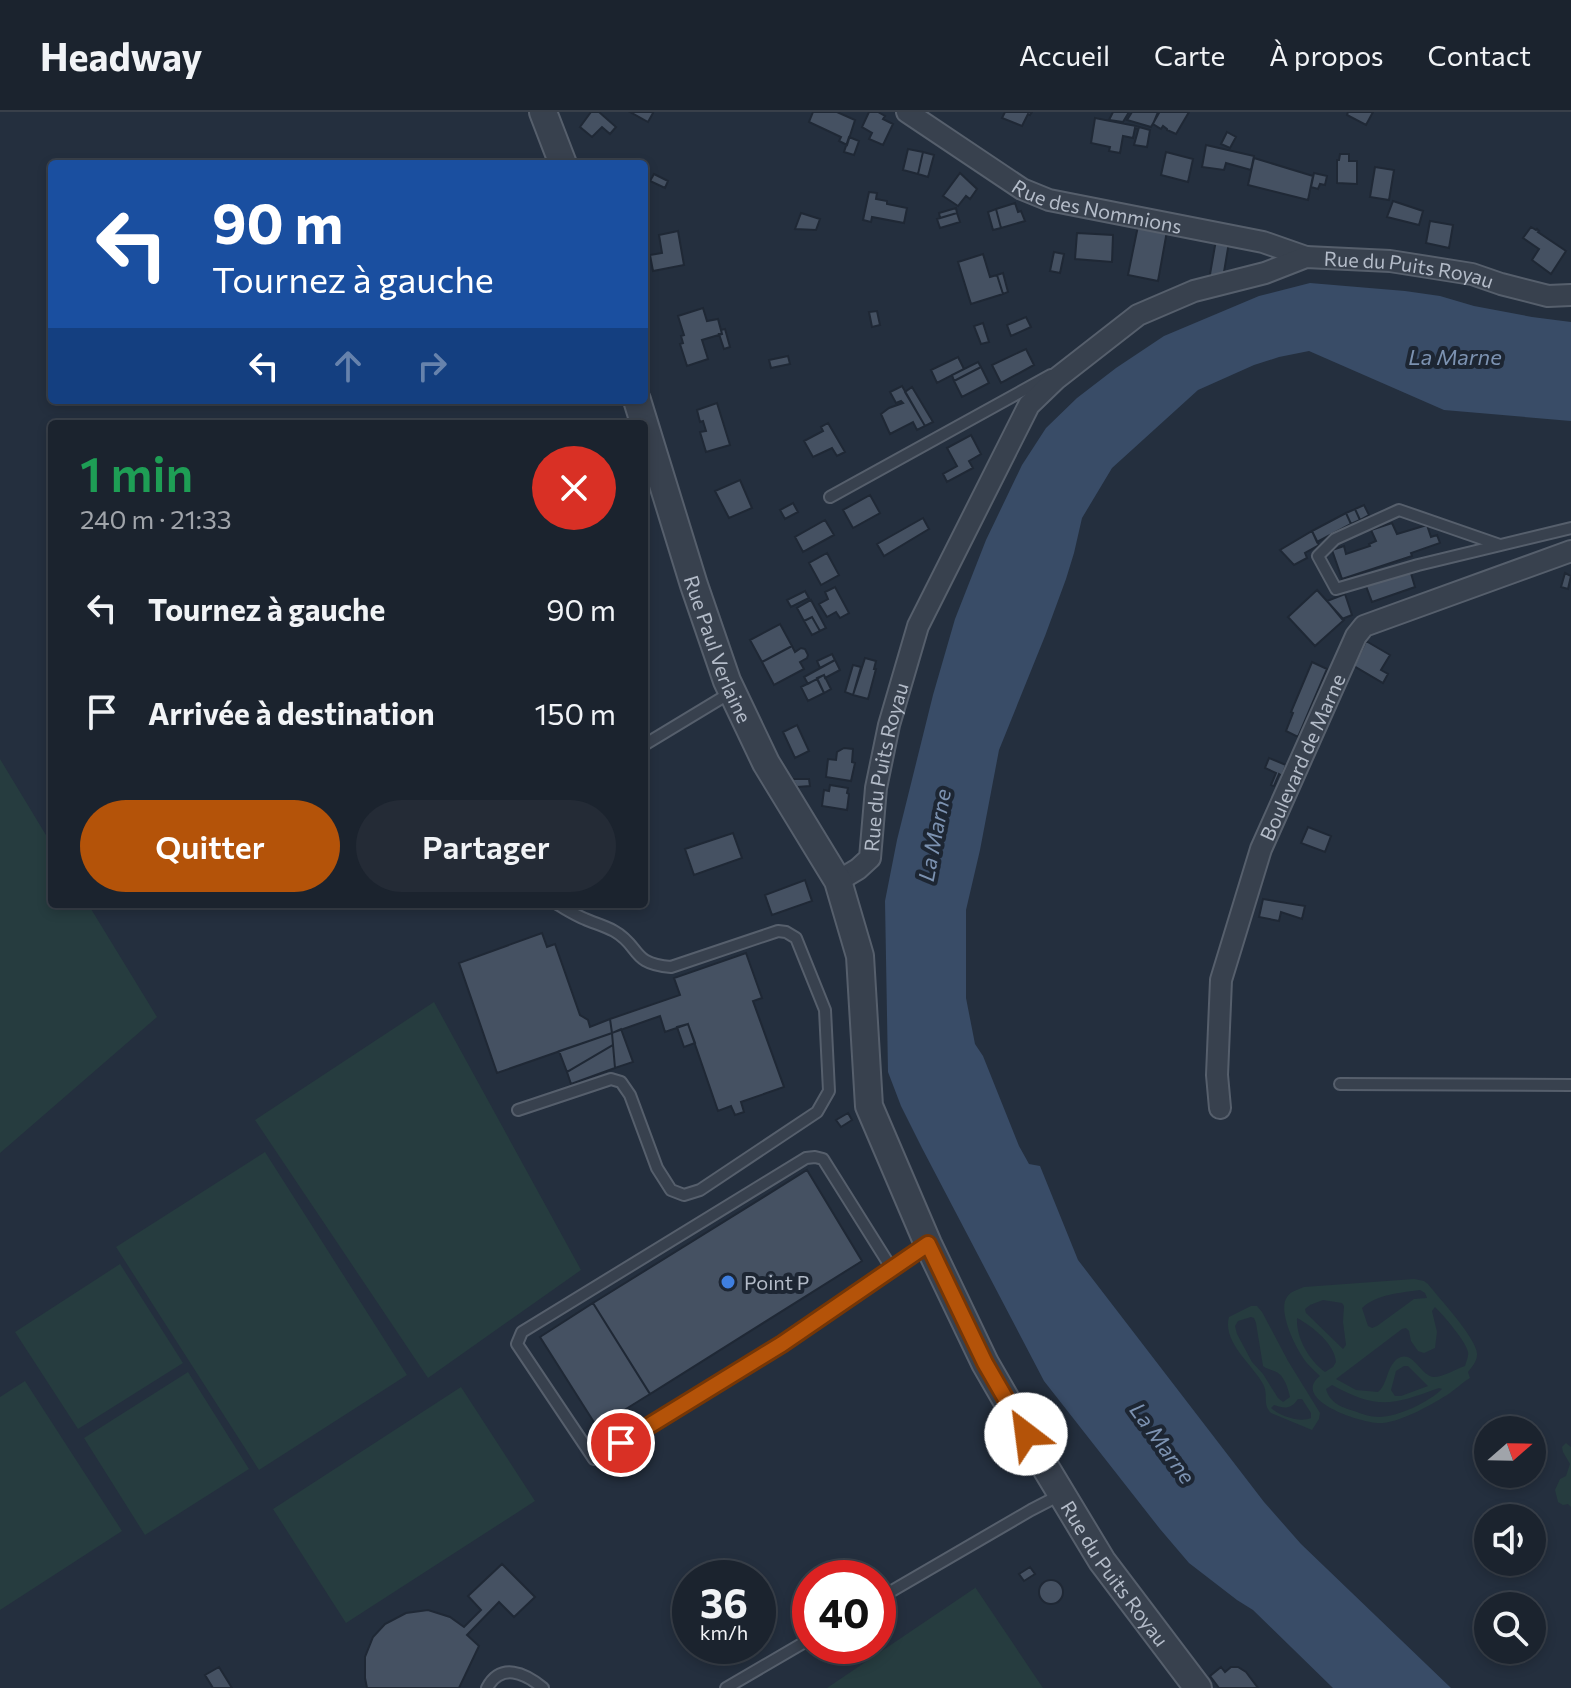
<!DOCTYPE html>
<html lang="fr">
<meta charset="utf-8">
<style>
body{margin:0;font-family:Commissioner,sans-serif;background:#242b36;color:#f1f3f6;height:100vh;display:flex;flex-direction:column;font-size:30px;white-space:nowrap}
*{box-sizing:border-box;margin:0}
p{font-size:26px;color:#a0a4aa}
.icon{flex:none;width:44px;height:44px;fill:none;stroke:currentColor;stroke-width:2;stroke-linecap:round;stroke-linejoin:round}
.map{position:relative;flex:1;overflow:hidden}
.details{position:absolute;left:48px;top:308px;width:600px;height:488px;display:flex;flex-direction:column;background:#1b232e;border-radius:8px;box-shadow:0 4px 12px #0003,0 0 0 2px #39404a}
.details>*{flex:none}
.guide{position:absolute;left:48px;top:48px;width:600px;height:244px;border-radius:8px;box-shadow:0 4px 12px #0003,0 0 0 2px #39404a;background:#1a4fa0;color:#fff;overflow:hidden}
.needle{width:52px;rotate:70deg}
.fabs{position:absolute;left:1474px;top:1304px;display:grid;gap:16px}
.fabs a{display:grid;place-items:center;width:72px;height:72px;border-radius:50%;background:#1b232e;box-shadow:0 4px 12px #0003,0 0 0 2px #39404a;font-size:40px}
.speed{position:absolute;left:672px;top:1448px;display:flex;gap:16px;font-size:40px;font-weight:700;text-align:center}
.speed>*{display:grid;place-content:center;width:104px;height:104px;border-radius:50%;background:#1b232e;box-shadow:0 4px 12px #0003,0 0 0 2px #39404a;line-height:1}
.speed small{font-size:20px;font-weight:400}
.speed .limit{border:12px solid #d22;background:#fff;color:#111}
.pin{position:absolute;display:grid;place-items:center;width:68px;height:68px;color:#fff;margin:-34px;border:4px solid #fff;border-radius:50%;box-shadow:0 2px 8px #0007}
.me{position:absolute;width:88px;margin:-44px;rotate:330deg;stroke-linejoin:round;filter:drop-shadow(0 0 6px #0008)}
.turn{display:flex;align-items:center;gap:28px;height:168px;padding:0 32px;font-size:36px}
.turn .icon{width:104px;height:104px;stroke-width:2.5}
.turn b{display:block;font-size:56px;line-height:68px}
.lanes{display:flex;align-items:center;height:76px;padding:0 32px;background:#0003;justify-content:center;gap:40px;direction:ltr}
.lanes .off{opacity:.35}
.round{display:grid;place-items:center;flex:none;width:84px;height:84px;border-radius:42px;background:#242b36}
.headline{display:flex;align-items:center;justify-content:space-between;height:136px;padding:0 32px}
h1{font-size:48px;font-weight:600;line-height:60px;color:#1e9e55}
.action{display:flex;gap:16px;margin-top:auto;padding:16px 32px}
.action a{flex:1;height:92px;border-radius:48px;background:#b45309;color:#fff;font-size:32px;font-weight:600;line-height:92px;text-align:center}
.action a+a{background:#242b36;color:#f1f3f6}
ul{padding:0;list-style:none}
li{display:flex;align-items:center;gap:24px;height:104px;padding:0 32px}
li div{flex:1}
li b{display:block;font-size:30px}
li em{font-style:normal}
header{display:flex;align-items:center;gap:48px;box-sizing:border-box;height:112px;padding:0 40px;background:#1b232e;border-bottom:2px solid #39404a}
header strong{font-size:38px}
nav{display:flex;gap:44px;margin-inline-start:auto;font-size:28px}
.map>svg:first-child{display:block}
.green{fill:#263c3f;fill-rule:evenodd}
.water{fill:#394c67}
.building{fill:#455162;stroke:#1f2835;stroke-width:2}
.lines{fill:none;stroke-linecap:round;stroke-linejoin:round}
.service-casing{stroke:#565f6c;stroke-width:14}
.minor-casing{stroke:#565f6c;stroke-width:24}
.tertiary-casing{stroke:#565f6c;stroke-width:30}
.service{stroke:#38414e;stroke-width:10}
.minor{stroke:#38414e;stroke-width:20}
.tertiary{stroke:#38414e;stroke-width:26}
.route-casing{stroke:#753606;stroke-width:20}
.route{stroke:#b45309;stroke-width:14}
.shop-dot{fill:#3f7fe0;stroke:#1d2633;stroke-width:3}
.labels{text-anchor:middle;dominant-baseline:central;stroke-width:8;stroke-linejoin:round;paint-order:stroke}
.street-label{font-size:20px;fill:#b4bcc9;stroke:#1d2633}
.poi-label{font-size:20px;fill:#b4bcc9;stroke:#1d2633;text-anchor:start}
.water-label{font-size:22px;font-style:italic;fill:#7c92b1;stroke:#1d2633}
</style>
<header>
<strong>Headway</strong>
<nav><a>Accueil</a><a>Carte</a><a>À propos</a><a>Contact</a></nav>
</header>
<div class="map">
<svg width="1571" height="1576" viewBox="0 0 1571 1576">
<rect width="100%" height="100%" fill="#242f3e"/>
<path class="green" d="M0,647L52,733V792H88L157,905L0,1041Z
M434,890L581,1158L428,1266L255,1008Z
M265,1040L407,1263L259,1358L116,1135Z
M120,1152L183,1251L78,1317L15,1220Z
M1414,1167L1424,1169L1428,1172C1438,1185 1479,1229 1477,1243C1477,1249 1472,1255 1468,1260L1470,1266C1463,1270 1457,1276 1450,1281C1433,1292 1403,1309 1383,1311C1365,1313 1289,1288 1320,1264C1315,1259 1310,1255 1306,1250C1296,1237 1277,1199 1287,1185C1291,1179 1297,1178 1304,1175ZM1420,1178L1425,1181L1427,1186L1414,1187L1377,1214L1372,1216L1368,1214L1362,1196C1377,1182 1400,1181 1420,1178ZM1323,1188L1342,1191L1344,1194L1343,1210L1346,1233L1343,1237L1306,1201L1305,1197L1310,1193ZM1435,1195C1443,1203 1466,1229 1468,1240C1469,1244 1466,1250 1465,1254C1456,1257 1443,1265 1434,1265C1420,1264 1413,1236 1397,1247C1386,1256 1388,1272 1378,1280L1356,1278L1336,1267L1402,1217L1406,1216L1409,1219L1411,1229L1418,1239L1424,1241L1435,1236L1437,1220L1432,1199ZM1297,1206C1312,1214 1335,1232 1336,1250L1333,1255L1325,1260C1309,1248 1296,1226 1297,1206ZM1404,1254H1408L1428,1274L1401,1284H1395L1391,1278L1396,1259ZM1332,1273C1378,1298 1392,1293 1439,1276L1442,1277C1429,1290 1398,1305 1379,1305C1371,1305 1362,1302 1354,1299C1341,1295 1330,1291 1326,1277Z
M1251,1194H1257L1262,1200L1288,1249L1320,1301L1319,1307L1312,1318L1271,1301C1262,1292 1269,1283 1263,1272C1252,1252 1222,1230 1229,1205ZM1251,1205L1254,1206L1256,1211L1263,1254C1266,1257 1270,1257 1274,1259C1284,1262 1288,1276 1290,1285L1283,1290L1278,1286L1263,1262L1252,1250L1237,1222L1235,1214L1238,1209ZM1298,1287H1302L1311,1301V1306C1300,1311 1280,1304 1271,1296L1274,1293C1285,1297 1291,1297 1298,1287Z
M188,1260L249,1357L145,1423L84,1326Z
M25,1269L122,1419L0,1498V1285Z
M461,1275L535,1389L346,1511L273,1397Z
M1566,1331L1571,1335V1395L1568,1392L1563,1393L1558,1390L1555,1378L1560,1367L1566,1364L1570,1352L1563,1340L1562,1335Z
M975,1475L1043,1576H827L975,1476Z"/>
<path class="water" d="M1310,171L1405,179L1440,184L1474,194L1532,205L1571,210V309L1444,298L1309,239L1279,245L1254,253L1198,278L1112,356L1082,406L1074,441L1066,467L1045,524L999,638L980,738L966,798V886L975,932L983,944L1019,1034L1029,1052L1040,1054L1078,1148L1264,1390L1301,1432L1451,1576H1333L1253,1498L1237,1488L1189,1451L1160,1417L1044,1269L922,1036L901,994L888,960L885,789L897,728L933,583L955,507L986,428L1022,353L1046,316L1077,286L1116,256L1164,224L1259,184Z"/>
<path class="building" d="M591,0H599L616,15L610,22L602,15L592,25L580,15Z
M630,0H652L653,1L648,10Z
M813,0H837L855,8L847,33L839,29L841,25L809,10Z
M869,0H878L885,4L883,7L893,12L883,33L869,27L872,21L862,15Z
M1005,0H1032L1030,3L1028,2L1022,14L1002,6Z
M1113,0H1129L1123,10L1109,8Z
M1132,0H1157L1159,1L1151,15L1127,8Z
M1189,0L1176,22L1167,18V17L1163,14L1161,17L1153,12L1158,0Z
M1348,0H1373L1366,13L1347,3Z
M1095,6L1136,14L1139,15L1138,17L1135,16L1133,26L1123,24L1120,41L1109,39L1110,35L1091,31Z
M1139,15L1150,18L1147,35L1134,33Z
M1227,20L1236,25L1230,36L1221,32Z
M849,25L859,29L854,43L844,40Z
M1206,33L1254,44L1251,58L1226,51L1224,58L1202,55Z
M908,37L923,40L918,62L903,58Z
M923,40L934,43L928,65L918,62Z
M1166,40L1193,47L1188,70L1161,63Z
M1340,42H1349V49H1357V72L1337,71V48H1339Z
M1254,46L1313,64L1308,88L1248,73Z
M1375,55L1394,58L1389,88L1370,85Z
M960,61L977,77L970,87L966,84L958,94L943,84Z
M1314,61L1327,64L1325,73L1320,72L1318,77L1311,75Z
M654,62L668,69L665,76L650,69Z
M869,80L877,81L876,87L887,89V92L907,96L904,111L872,105L871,110L863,108Z
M1393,89L1423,99L1419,113L1387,105Z
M1015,91L1018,100L1021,99L1025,109L1001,116L996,97Z
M956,96L957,101L940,106L939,101Z
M996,97L1001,116L993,118L988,100Z
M801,101L820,107L816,118L795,117Z
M957,101L960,110L940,116L937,107Z
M1430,109L1453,113L1449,136L1426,131Z
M1138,114L1167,119L1158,169L1128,163Z
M1531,115L1536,118L1537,117L1539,119L1538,120L1566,139L1551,162L1532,148L1539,137L1523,126Z
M678,119L684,153L653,159L650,143L662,141L659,123Z
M1077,121L1113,123L1112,150L1075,147Z
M1216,128L1229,130L1224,160L1227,161L1209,168Z
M1054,140L1064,142L1060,161L1050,159Z
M983,142L990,165L997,163L1003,182L971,192L958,150Z
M1003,161L1008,180L1003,182L997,163Z
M703,196L707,209L718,207L722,222L702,228L708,247L687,254L680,232L683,231L681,224L684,223L678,204Z
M877,199L880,213L872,215L869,200Z
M1026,205L1031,215L1011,224L1007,213Z
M983,211L989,230L981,232L974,214Z
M725,217L730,235L724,237L719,222H722L721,218Z
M1026,237L1034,253L1001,271L992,253Z
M788,244L790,252L771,256L769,248Z
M958,245L964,257L937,271L931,258Z
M978,250L981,255L954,269L952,263Z
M981,255L989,271L962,285L954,269Z
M902,274L925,314L917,318L913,310L890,322L881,302L889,296L903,291L901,289L896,291L890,280Z
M912,275L933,310L925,314L905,280Z
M717,291L730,333L706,340L700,320L706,319L703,309L700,310L697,298Z
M828,311L845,340L837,344L832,336L813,345L804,329L823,319L821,315Z
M971,323L981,342L969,349L973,356L947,370L943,362L957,354L947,336Z
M740,368L752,396L729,406L715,379Z
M870,383L880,401L853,416L843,398Z
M793,391L798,400L785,407L780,398Z
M1364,393L1369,403L1360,408L1355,397Z
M1355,397L1360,408L1351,412L1346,401Z
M1346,401L1351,412L1317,430L1312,419Z
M923,406L929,417L884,444L877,432Z
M825,408L834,423L803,440L795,425Z
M1392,411L1397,422L1427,413L1431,425L1437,423L1440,431L1411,441L1412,444L1342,467L1332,438L1344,434L1346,442L1370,434L1369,432L1376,429L1371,418Z
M1312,419L1319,433L1305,441L1307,446L1294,453L1280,438Z
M827,441L839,463L821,473L809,451Z
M1410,458L1415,475L1372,490L1366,474Z
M1565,461L1571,464L1568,477L1561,475Z
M835,475L849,501L840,506L836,500L827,505L819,492L828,487L825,480Z
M1317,478L1344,508L1315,534L1288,505Z
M805,479L809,486L791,495L787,488Z
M1345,482L1352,503L1342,507L1327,489Z
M811,488L826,516L820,519L812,505L804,509L797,496Z
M812,505L820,519L812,523L804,509Z
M780,512L792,534L762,550L750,528Z
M1366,529L1390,543L1381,558L1388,562L1383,571L1354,554Z
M792,534L795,540L801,536L805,537L808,543L807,546L800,550L804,557L774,573L762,550Z
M832,542L835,548L820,556L817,549Z
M865,546L876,549L874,557H876L868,587L853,583Z
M835,548L840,558L825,566L824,563L808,572L804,565Z
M1312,550L1327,557L1298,625L1286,619L1293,601L1291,600Z
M853,553L861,555L853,583L845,580Z
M824,563L831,577L824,581L817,566Z
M817,567L824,581L808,589L801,575Z
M797,613L809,639L795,646L783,620Z
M844,636L853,637L852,650L855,651L851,669L826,665L828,647L836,648L837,640Z
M1269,646L1286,653L1282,664L1279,662L1274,674L1271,673L1276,661L1265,656Z
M792,667H809L810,674L797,675Z
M830,673L848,676L847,681L849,682L847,698L822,694L824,678L829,679Z
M1308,715L1331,724L1325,740L1301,731Z
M733,721L742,746L694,763L685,737Z
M805,768L812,789L772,803L765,783Z
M1263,787L1305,794L1302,807L1281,800L1279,809L1259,805Z
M542,821L547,835L555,832L580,903L588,908L590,915L610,907L612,921L497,961L459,851Z
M746,841L762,886L753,889L784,975L741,990L744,1000L735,1003L731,994L718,999L688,912L665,920L660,904L612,921L610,907L680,883L674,866Z
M688,912L695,931L684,935L677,915Z
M621,917L633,950L615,956L612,921Z
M612,921L613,933L567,960L559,939Z
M613,933L615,956L571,972L567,960Z
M848,1001L852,1008L841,1015L836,1008Z
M807,1058L862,1149L650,1282L593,1191Z
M593,1191L650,1282L597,1315L540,1225Z
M502,1452L535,1485L514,1505L499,1490L467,1523L479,1534L459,1576H367L365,1566V1545L373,1525L385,1512L406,1501L428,1498L450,1505L464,1515L481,1498L468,1484Z
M1030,1455L1035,1462L1024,1469L1019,1462Z
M1039 1480a12 12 0 1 1 24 0a12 12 0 1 1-24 0Z
M219,1555L232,1576H213L205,1563Z
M1221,1555L1225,1560L1231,1555H1238L1246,1560L1258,1576H1219L1210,1564Z"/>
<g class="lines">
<defs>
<path id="service" d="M830,385L1051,263
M1500,433L1399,398L1335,427L1318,444L1336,477L1418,453L1571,416
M644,633L730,581
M1340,972L1571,973
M518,998L611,967L621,970L630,983L657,1056L671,1078L684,1083L700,1078L817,1000L829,979L825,898L796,826L786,820L778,819L671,855C630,852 641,834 614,819C605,814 594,811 585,807C575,803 566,797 557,792
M892,1157L823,1047L815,1045L806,1046L522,1220L517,1232L594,1347L782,1232L926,1133
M878,1487L1031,1398L1060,1383
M487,1576C501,1550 525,1561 543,1576
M726,1576L810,1527"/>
<g id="minor">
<path id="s1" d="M907,0L1022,77L1049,88L1263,130L1306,145"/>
<path id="s2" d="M838,769L858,757L870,746L876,676L889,613L918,514L1029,293L1056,267L1138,203L1194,179L1265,161L1306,145L1390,149L1472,162L1501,172L1548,184L1571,183"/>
<path id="s3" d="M1220,996L1217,963L1221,868L1261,737L1356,524L1364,514L1571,439"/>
</g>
<g id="tertiary">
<path d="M543,0L563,52"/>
<path id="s4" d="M637,288L694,473L727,569L766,651L838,769L860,844L869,994L928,1132L985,1251L1038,1343L1102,1449L1198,1576"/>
</g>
</defs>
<use href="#service" class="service-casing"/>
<use href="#minor" class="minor-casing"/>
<use href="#tertiary" class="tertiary-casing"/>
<use href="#service" class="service"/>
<use href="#minor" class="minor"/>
<use href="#tertiary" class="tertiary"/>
</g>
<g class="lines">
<defs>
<path id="route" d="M621,1331L782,1232L928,1132L985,1251L1026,1322"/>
</defs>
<use href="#route" class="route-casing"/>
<use href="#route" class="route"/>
</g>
<circle class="shop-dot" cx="728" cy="1170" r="8"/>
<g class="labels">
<g class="street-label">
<text stroke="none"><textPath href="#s1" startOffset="216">Rue des Nommions</textPath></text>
<text stroke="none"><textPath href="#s2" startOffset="948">Rue du Puits Royau</textPath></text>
<text stroke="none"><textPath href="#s4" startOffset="262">Rue Paul Verlaine</textPath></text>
<text stroke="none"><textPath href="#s3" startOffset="366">Boulevard de Marne</textPath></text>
<text stroke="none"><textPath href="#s2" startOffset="132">Rue du Puits Royau</textPath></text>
<text stroke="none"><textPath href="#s4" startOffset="1282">Rue du Puits Royau</textPath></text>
</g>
<g class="poi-label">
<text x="744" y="1170">Point P</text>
</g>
<g class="water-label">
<text x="1455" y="244">La Marne</text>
<text transform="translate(934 723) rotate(-79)">La Marne</text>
<text transform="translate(1163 1331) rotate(54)">La Marne</text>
</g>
</g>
</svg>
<div class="fabs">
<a><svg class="needle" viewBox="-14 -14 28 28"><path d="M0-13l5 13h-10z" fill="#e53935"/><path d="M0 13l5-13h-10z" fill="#a0a4aa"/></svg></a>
<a><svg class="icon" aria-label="sound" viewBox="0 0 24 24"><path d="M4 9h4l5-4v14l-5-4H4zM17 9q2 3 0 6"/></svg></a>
<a><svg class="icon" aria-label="search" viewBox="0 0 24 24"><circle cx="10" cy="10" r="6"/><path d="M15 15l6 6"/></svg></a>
</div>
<div class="speed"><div>36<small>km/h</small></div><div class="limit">40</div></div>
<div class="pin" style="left:621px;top:1331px;background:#d93025"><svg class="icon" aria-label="arrive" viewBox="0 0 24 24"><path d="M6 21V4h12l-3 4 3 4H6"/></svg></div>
<svg class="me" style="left:1026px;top:1322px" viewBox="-20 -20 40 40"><circle r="19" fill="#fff"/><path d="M0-13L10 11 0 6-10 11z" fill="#b45309"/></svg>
<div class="guide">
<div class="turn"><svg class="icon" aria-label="left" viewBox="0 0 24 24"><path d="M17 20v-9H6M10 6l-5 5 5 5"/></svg><div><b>90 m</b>Tournez à gauche</div></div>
<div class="lanes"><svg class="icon" aria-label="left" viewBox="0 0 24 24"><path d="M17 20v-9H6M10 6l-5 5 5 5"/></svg><svg class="icon off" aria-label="ahead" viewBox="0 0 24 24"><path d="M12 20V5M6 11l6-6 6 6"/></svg><svg class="icon off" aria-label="right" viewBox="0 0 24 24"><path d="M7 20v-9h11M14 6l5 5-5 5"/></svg></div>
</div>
<section class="details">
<div class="headline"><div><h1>1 min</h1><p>240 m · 21:33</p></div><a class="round" style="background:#d93025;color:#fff"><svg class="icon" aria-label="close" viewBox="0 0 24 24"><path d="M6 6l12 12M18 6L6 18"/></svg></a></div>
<ul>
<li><svg class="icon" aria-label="left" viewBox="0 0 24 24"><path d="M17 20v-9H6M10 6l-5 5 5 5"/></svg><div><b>Tournez à gauche</b></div><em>90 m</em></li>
<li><svg class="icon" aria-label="arrive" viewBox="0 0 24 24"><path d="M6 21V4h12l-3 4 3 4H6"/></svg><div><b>Arrivée à destination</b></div><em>150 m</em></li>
</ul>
<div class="action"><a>Quitter</a><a>Partager</a></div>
</section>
</div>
